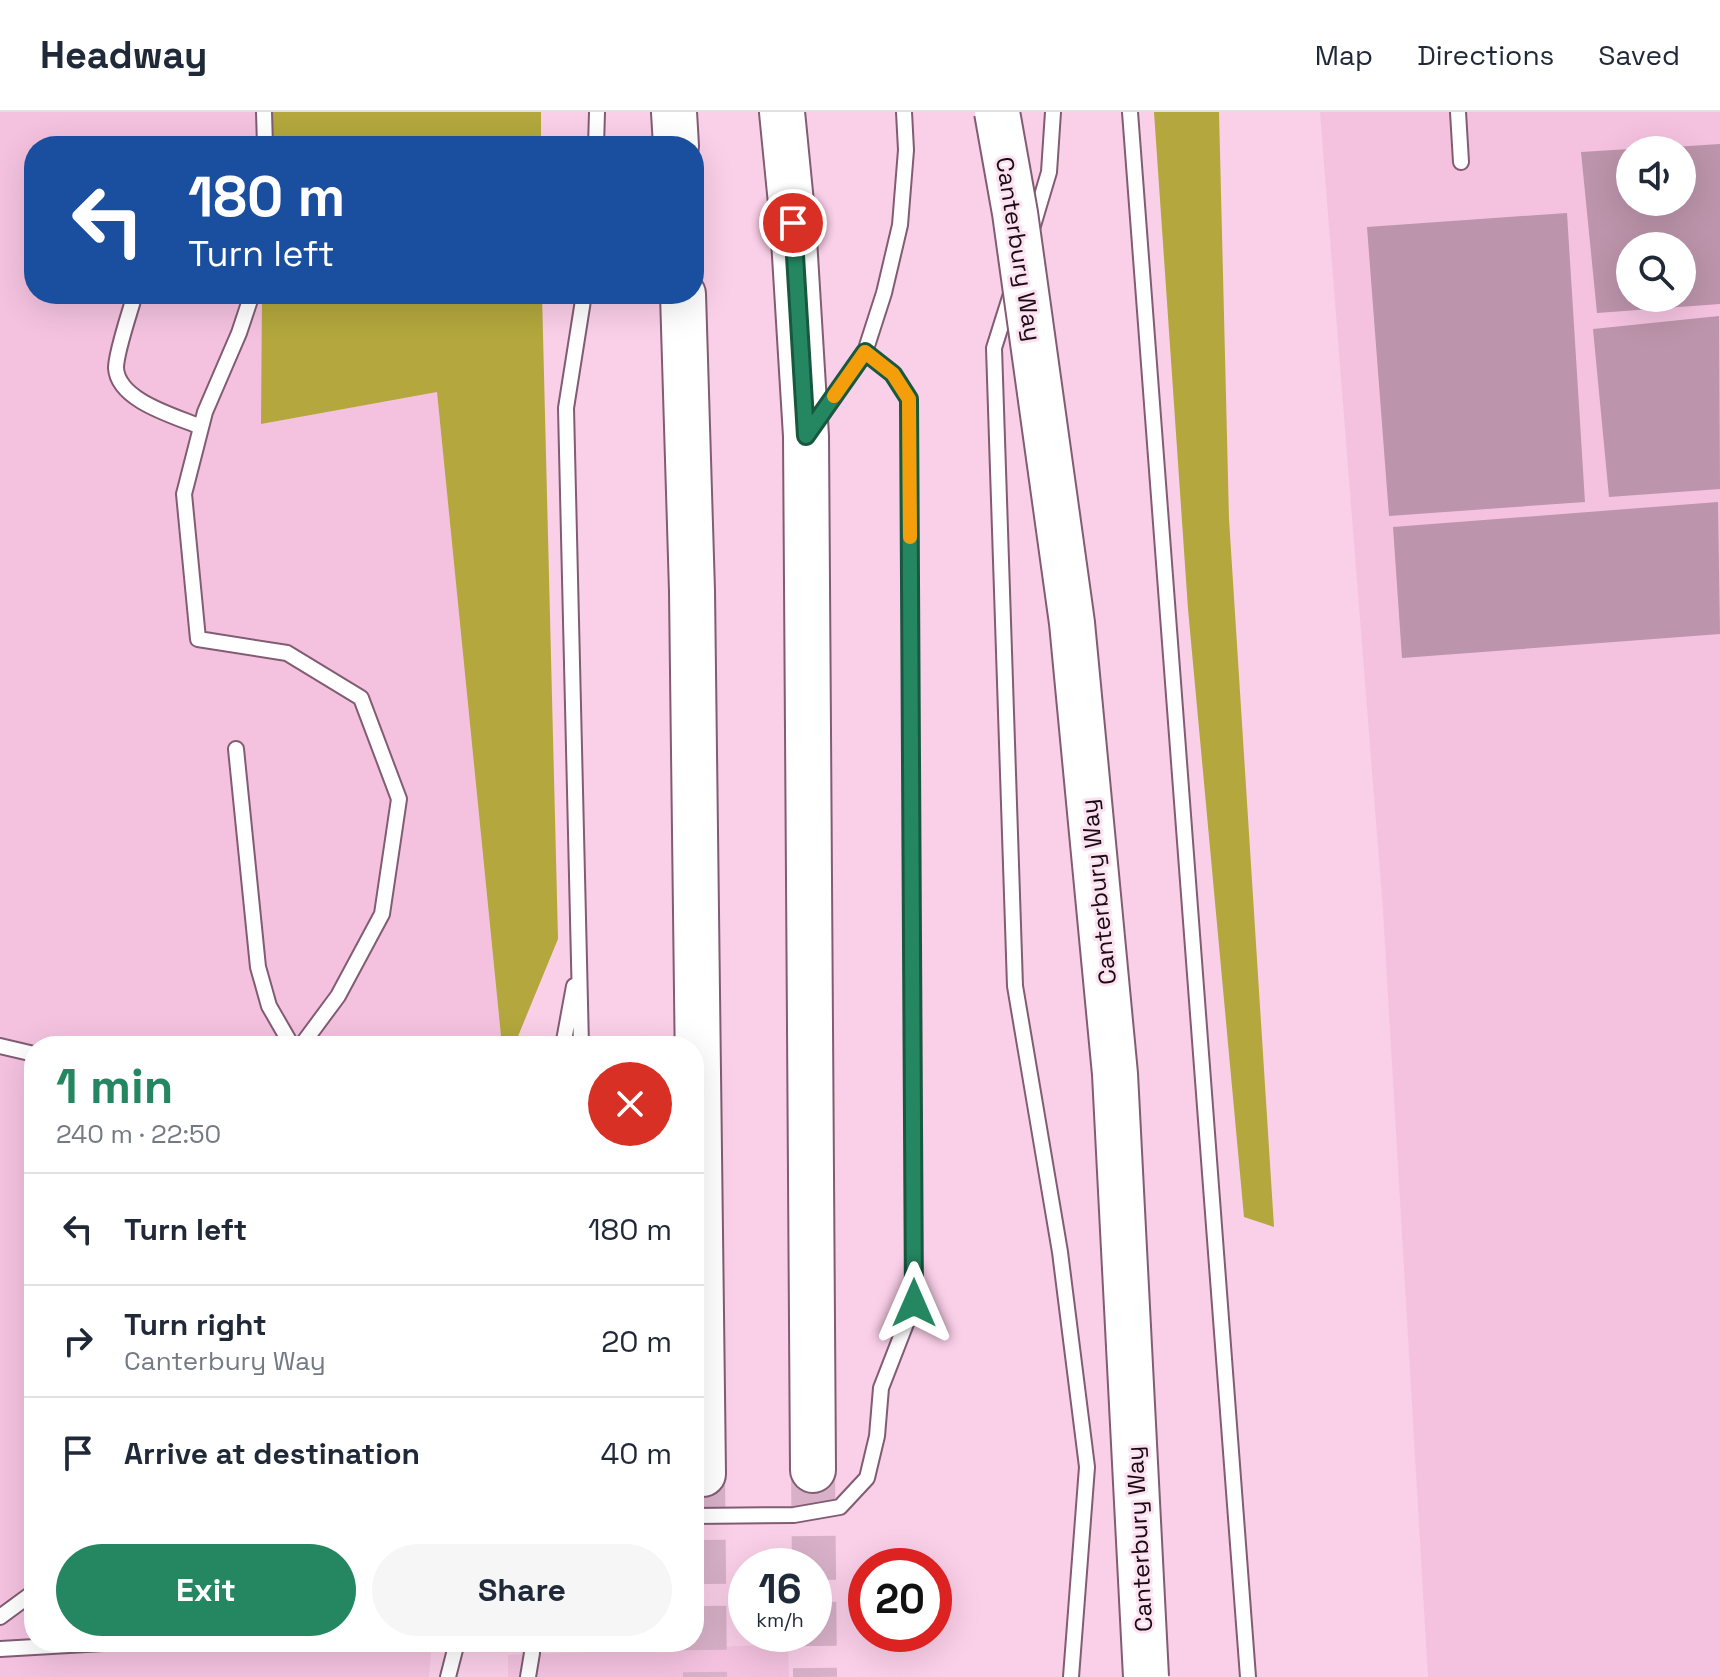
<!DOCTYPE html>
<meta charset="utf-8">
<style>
body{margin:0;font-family:"Space Grotesk",sans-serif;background:#f6f6f7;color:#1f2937;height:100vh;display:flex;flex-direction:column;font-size:30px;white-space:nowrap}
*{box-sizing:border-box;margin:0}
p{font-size:26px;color:#747a83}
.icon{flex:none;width:44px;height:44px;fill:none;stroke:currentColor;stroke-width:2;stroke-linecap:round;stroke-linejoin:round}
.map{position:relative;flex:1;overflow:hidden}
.panel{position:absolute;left:24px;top:924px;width:680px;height:616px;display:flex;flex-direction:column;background:#fff;border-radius:32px;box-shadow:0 8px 32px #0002}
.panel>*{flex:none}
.guide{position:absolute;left:24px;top:24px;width:680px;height:168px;border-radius:32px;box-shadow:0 8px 32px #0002;background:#1a4fa0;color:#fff;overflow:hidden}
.tools{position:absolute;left:1616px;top:24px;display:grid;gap:16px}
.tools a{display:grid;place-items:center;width:80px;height:80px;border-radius:50%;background:#fff;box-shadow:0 8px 32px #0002;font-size:40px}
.speed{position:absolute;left:728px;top:1436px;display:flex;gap:16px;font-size:40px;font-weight:700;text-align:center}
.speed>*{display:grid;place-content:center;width:104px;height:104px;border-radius:50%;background:#fff;box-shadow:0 8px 32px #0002;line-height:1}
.speed small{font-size:20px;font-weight:400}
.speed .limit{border:12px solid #d22;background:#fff;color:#111}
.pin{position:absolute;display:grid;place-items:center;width:68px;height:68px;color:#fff;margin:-34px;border:4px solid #fff;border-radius:50%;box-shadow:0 2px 8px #0007}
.me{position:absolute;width:88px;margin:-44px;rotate:0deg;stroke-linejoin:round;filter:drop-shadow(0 0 6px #0008)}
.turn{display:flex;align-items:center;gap:28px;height:168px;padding:0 32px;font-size:36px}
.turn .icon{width:104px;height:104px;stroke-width:2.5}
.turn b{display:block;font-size:56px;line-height:68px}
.round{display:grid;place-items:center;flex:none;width:84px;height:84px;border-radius:42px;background:#f6f6f7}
.summary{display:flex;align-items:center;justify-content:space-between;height:136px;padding:0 32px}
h1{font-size:48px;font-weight:700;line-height:60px;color:#248761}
.cta{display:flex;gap:16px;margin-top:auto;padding:16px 32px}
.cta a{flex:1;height:92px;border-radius:48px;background:#248761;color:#fff;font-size:32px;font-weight:700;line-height:92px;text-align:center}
.cta a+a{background:#f6f6f7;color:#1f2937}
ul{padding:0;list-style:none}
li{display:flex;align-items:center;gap:24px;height:112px;padding:0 32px;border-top:2px solid #e0e1e3}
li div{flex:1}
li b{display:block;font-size:30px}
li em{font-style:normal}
header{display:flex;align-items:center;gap:48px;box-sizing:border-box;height:112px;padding:0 40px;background:#fff;border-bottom:2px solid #e0e1e3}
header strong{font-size:38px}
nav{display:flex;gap:44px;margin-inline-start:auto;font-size:28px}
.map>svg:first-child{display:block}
.built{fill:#f4c2df;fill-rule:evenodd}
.forest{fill:#b3a73d}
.building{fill:#bc94ab;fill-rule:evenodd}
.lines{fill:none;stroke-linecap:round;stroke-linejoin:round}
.highway-tunnel{stroke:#d8b1c8;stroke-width:44;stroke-dasharray:44 22;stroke-linecap:butt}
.lane-casing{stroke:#815c72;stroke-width:18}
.highway-casing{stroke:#815c72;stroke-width:48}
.lane{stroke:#fff;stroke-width:14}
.highway{stroke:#fff;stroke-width:44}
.highway-bridge-casing{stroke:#815c72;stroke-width:48;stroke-linecap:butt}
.highway-bridge{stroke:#fff;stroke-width:44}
.route-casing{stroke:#17583f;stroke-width:20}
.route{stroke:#248761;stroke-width:14}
.slow{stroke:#f59e0b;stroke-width:14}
.labels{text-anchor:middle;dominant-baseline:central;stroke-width:6;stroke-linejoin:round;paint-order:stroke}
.street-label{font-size:24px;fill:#190a13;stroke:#fce2f1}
</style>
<header>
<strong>Headway</strong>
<nav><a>Map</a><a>Directions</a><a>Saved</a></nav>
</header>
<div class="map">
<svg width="1720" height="1565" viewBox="0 0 1720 1565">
<rect width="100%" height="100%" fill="#facfe8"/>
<path class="built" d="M0,0H262V34H34V182H262V312L437,279L502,934H34V1530H432L429,1565H0Z
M1320,0H1720V1565H1428L1383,798ZM1630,38H1682V90H1630ZM1630,134H1682V186H1630Z
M788,1532L789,1565H508V1543Z"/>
<path class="forest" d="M262,0H541V34H262Z
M1154,0H1219L1229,407L1274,1115L1244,1105L1188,497Z
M262,182H542L558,827L514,934H502L437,280L261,312Z"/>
<path class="building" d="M1720,32V192L1597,201L1581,40L1630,37V90H1682V38H1658V36ZM1630,134H1682V186H1630Z
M1567,101L1585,390L1389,404L1367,115Z
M1719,204L1720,377L1609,385L1593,217Z
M1718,390L1720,522L1402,546L1393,415Z"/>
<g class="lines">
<path class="highway-tunnel" d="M813,1358L815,1565
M703,1362L705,1565"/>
<defs>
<path id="lane" d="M264,0L265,34
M1130,0L1248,1565
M1458,0L1461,50
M596,34L597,0
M1032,117L1049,60L1053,0
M135,182C130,200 116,240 116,256C118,289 175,304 201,315
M252,182L239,221L205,300L184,382L198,527L287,541L361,586L399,687L382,802L338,884L301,934
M1011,182L994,236L1015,874L1060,1140L1087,1355L1071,1565
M815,311L865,240L884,181L900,113L906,38L904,0
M236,637L258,855L269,894L292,934
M0,934L34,942
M563,934L574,874
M581,934L566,296L584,182
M694,1404L794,1403L840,1395L867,1366L877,1324L881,1276L914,1191L909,287L893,262L865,240
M0,1505L34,1480
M0,1537L121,1530
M448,1565L457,1530
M528,1565L532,1541L530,1530"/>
<path id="highway" d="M674,0L676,34
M782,0L793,111L806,324L813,1358
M683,182L692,479L703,1362"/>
</defs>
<use href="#lane" class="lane-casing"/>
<use href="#highway" class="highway-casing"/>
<use href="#lane" class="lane"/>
<use href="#highway" class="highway"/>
<defs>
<path id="highway-bridge" d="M997,0L1015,101L1072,511L1115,962L1146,1565"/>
</defs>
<use href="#highway-bridge" class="highway-bridge-casing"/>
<use href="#highway-bridge" class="highway-bridge"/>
</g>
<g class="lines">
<defs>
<path id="route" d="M793,111L806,324L865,240L893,262L909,287L914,1191"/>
</defs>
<use href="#route" class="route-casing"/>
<use href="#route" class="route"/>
<path class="slow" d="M834,284L865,240L893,262L909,287L910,425"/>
</g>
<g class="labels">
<g class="street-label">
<text transform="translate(1019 137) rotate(81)">Canterbury Way</text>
<text transform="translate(1098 780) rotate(-96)">Canterbury Way</text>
<text transform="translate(1139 1427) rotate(-93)">Canterbury Way</text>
</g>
</g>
</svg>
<div class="tools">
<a><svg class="icon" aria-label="sound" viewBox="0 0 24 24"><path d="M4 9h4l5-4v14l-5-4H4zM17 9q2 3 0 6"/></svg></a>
<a><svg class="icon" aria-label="search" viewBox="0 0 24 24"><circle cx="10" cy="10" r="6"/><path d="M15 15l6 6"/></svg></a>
</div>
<div class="speed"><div>16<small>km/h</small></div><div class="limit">20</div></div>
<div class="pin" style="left:793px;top:111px;background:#d93025"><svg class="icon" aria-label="arrive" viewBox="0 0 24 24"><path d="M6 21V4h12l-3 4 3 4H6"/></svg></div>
<svg class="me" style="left:914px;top:1191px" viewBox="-20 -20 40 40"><path d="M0-17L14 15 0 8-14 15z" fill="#248761" stroke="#fff" stroke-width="4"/></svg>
<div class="guide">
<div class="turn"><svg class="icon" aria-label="left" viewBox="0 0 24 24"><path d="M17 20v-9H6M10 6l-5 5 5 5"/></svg><div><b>180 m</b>Turn left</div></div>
</div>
<section class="panel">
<div class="summary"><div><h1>1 min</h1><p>240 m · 22:50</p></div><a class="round" style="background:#d93025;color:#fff"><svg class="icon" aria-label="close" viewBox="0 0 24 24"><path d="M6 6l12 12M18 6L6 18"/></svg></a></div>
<ul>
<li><svg class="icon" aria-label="left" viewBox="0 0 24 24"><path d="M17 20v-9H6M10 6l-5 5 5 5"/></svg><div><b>Turn left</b></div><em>180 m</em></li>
<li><svg class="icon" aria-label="right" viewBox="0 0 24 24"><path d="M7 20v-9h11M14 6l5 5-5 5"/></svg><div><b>Turn right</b><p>Canterbury Way</p></div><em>20 m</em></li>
<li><svg class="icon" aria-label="arrive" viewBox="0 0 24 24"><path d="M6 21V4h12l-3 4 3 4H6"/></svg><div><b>Arrive at destination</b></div><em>40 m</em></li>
</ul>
<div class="cta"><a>Exit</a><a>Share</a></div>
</section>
</div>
